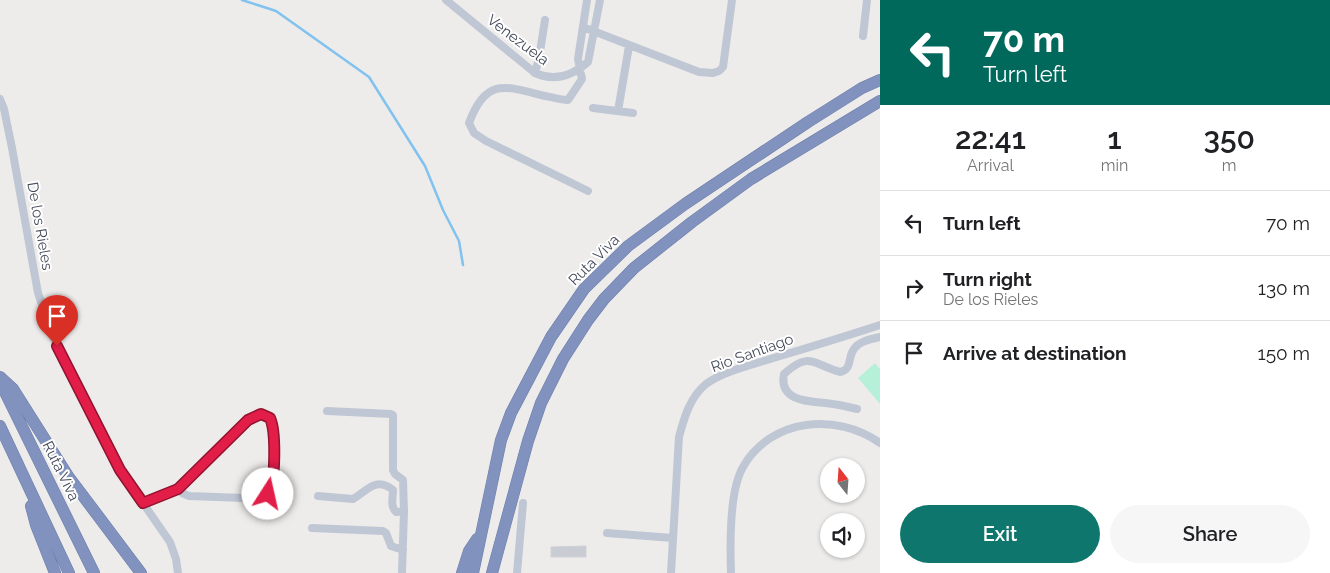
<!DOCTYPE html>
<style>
body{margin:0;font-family:Raleway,sans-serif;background:#f6f6f6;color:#202124;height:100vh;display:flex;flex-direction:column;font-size:19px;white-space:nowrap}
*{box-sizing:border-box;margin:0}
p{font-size:16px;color:#757577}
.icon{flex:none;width:28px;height:28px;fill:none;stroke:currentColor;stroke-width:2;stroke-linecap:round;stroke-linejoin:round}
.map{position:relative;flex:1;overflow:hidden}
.drawer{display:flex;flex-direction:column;background:#fff;width:450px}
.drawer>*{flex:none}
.top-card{background:#00695c;color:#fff;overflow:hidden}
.needle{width:32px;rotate:343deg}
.fabs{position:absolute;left:820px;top:458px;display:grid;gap:10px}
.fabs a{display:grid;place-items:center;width:45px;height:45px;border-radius:50%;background:#fff;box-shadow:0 1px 4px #0004;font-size:25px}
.pin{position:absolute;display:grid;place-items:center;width:42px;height:42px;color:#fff;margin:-51px -21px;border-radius:50% 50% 50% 0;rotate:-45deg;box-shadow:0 0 5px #0007}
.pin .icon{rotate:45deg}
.me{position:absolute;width:55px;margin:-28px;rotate:10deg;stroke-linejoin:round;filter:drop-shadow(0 0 4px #0008)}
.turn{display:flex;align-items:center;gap:18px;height:105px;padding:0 20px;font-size:22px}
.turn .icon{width:65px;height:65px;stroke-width:2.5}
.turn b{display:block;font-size:35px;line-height:42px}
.eta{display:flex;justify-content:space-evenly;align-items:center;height:85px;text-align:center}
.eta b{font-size:30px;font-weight:600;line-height:35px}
.action{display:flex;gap:10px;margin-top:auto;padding:10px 20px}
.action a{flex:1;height:58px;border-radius:30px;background:#0f766e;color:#fff;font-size:20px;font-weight:600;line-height:58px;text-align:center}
.action a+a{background:#f6f6f6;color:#202124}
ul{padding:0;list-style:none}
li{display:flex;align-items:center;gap:15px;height:65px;padding:0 20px;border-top:1px solid #e0e0e0}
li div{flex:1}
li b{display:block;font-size:19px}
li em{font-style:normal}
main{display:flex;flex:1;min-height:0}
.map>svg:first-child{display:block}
.green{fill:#b6f0d8}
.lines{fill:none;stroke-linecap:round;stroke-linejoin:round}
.stream{stroke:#81c2ef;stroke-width:2.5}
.building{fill:#caccd4;stroke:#cfd0d8}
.highway-casing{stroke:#6b7da9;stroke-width:12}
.minor{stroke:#c0c7d4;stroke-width:8}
.highway{stroke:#8092bd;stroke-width:11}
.route-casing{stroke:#92132f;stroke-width:12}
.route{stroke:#e11d48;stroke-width:9}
.labels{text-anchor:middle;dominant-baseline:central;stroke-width:4;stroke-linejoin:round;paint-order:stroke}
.street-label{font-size:15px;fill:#434a59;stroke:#fff}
</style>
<main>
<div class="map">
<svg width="880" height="573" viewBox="0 0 880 573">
<rect width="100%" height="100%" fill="#eeeceb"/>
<path class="green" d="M875,363L880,369V404L858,378Z"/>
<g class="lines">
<path class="stream" d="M242,0L276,11L369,77L425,166L443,210L459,241L463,265"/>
</g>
<path class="building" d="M586,546V557H551V547Z"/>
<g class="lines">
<defs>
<path id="highway" d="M0,377L13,389L68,476L141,573
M0,382L94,573
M0,426L69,573
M31,506L36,525L55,573
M462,573L469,551L477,539
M473,573L501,440L511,413L551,337L584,289L628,246L685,204L808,122L862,88L880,80
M492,573L528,441L541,403L563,359L588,320L604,299L634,268L692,222L751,179L880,101"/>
</defs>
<use href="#highway" class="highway-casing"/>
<path class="minor" d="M446,0L535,73C555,82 572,76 588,62L600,0
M583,27L699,72L713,73L719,71L723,67L732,0
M863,36L867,0
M580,69L578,59L587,0
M578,71L581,74L582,79L568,100C560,100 552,97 545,96C505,86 486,77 469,123L474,133L486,141L588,191
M535,73L539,58L545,20
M0,99L4,109L12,148L38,293L52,335L120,470L170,542L176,559L178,573
M593,108L633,113
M618,111L629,46
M857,409C849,407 841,405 833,404C815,401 778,404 784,374C809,351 813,364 840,372C853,369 847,358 854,349C859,341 871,339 880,337
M327,411L391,414L393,415V470L395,474L403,480L404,511L402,573
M318,496L353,499C367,491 376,476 393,490C393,498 390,506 396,512L404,511
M244,498C250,485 261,477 273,469
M143,503L178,489L248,420L261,414L270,418C276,431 276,482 268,494L244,498L189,496L182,493L178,489
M312,528L383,531L386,533L391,546L403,550
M607,533L673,538
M517,573L523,503
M671,573L679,437C684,418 690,397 706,384C722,372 751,365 770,359C807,348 843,337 880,325
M731,573C730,545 729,491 743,467C771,418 837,412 880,443"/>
<use href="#highway" class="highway"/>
</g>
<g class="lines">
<defs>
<path id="route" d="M57,346L120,470L143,503L178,489L248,420L261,414L270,418C276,431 276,483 268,494"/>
</defs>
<use href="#route" class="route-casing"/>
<use href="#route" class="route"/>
</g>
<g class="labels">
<g class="street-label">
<text transform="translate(518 40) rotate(37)">Venezuela</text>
<text transform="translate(40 226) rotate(80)">De los Rieles</text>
<text transform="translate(594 260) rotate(-45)">Ruta Viva</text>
<text transform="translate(752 353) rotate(-20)">Rio Santiago</text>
<text transform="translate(61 471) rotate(64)">Ruta Viva</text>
</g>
</g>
</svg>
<div class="fabs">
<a><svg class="needle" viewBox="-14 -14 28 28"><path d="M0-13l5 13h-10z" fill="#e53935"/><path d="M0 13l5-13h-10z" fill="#757577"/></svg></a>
<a><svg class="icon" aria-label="sound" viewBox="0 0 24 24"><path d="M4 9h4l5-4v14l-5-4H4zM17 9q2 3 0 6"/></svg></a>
</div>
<div class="pin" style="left:57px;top:346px;background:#d93025"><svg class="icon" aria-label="arrive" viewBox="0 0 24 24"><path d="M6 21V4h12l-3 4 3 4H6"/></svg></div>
<svg class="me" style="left:268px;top:494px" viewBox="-20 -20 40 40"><circle r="19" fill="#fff"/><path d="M0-13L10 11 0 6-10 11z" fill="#e11d48"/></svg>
</div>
<section class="drawer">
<div class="top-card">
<div class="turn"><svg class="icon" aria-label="left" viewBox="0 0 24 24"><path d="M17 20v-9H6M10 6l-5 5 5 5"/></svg><div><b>70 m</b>Turn left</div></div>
</div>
<div class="eta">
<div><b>22:41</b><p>Arrival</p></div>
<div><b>1</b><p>min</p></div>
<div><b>350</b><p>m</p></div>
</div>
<ul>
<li><svg class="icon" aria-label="left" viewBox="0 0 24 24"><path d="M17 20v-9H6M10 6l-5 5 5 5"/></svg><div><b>Turn left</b></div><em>70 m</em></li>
<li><svg class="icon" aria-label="right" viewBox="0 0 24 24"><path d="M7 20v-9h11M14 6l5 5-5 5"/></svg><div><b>Turn right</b><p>De los Rieles</p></div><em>130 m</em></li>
<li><svg class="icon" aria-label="arrive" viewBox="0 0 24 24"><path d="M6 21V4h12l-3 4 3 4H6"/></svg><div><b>Arrive at destination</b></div><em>150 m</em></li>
</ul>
<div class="action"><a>Exit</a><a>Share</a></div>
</section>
</main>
